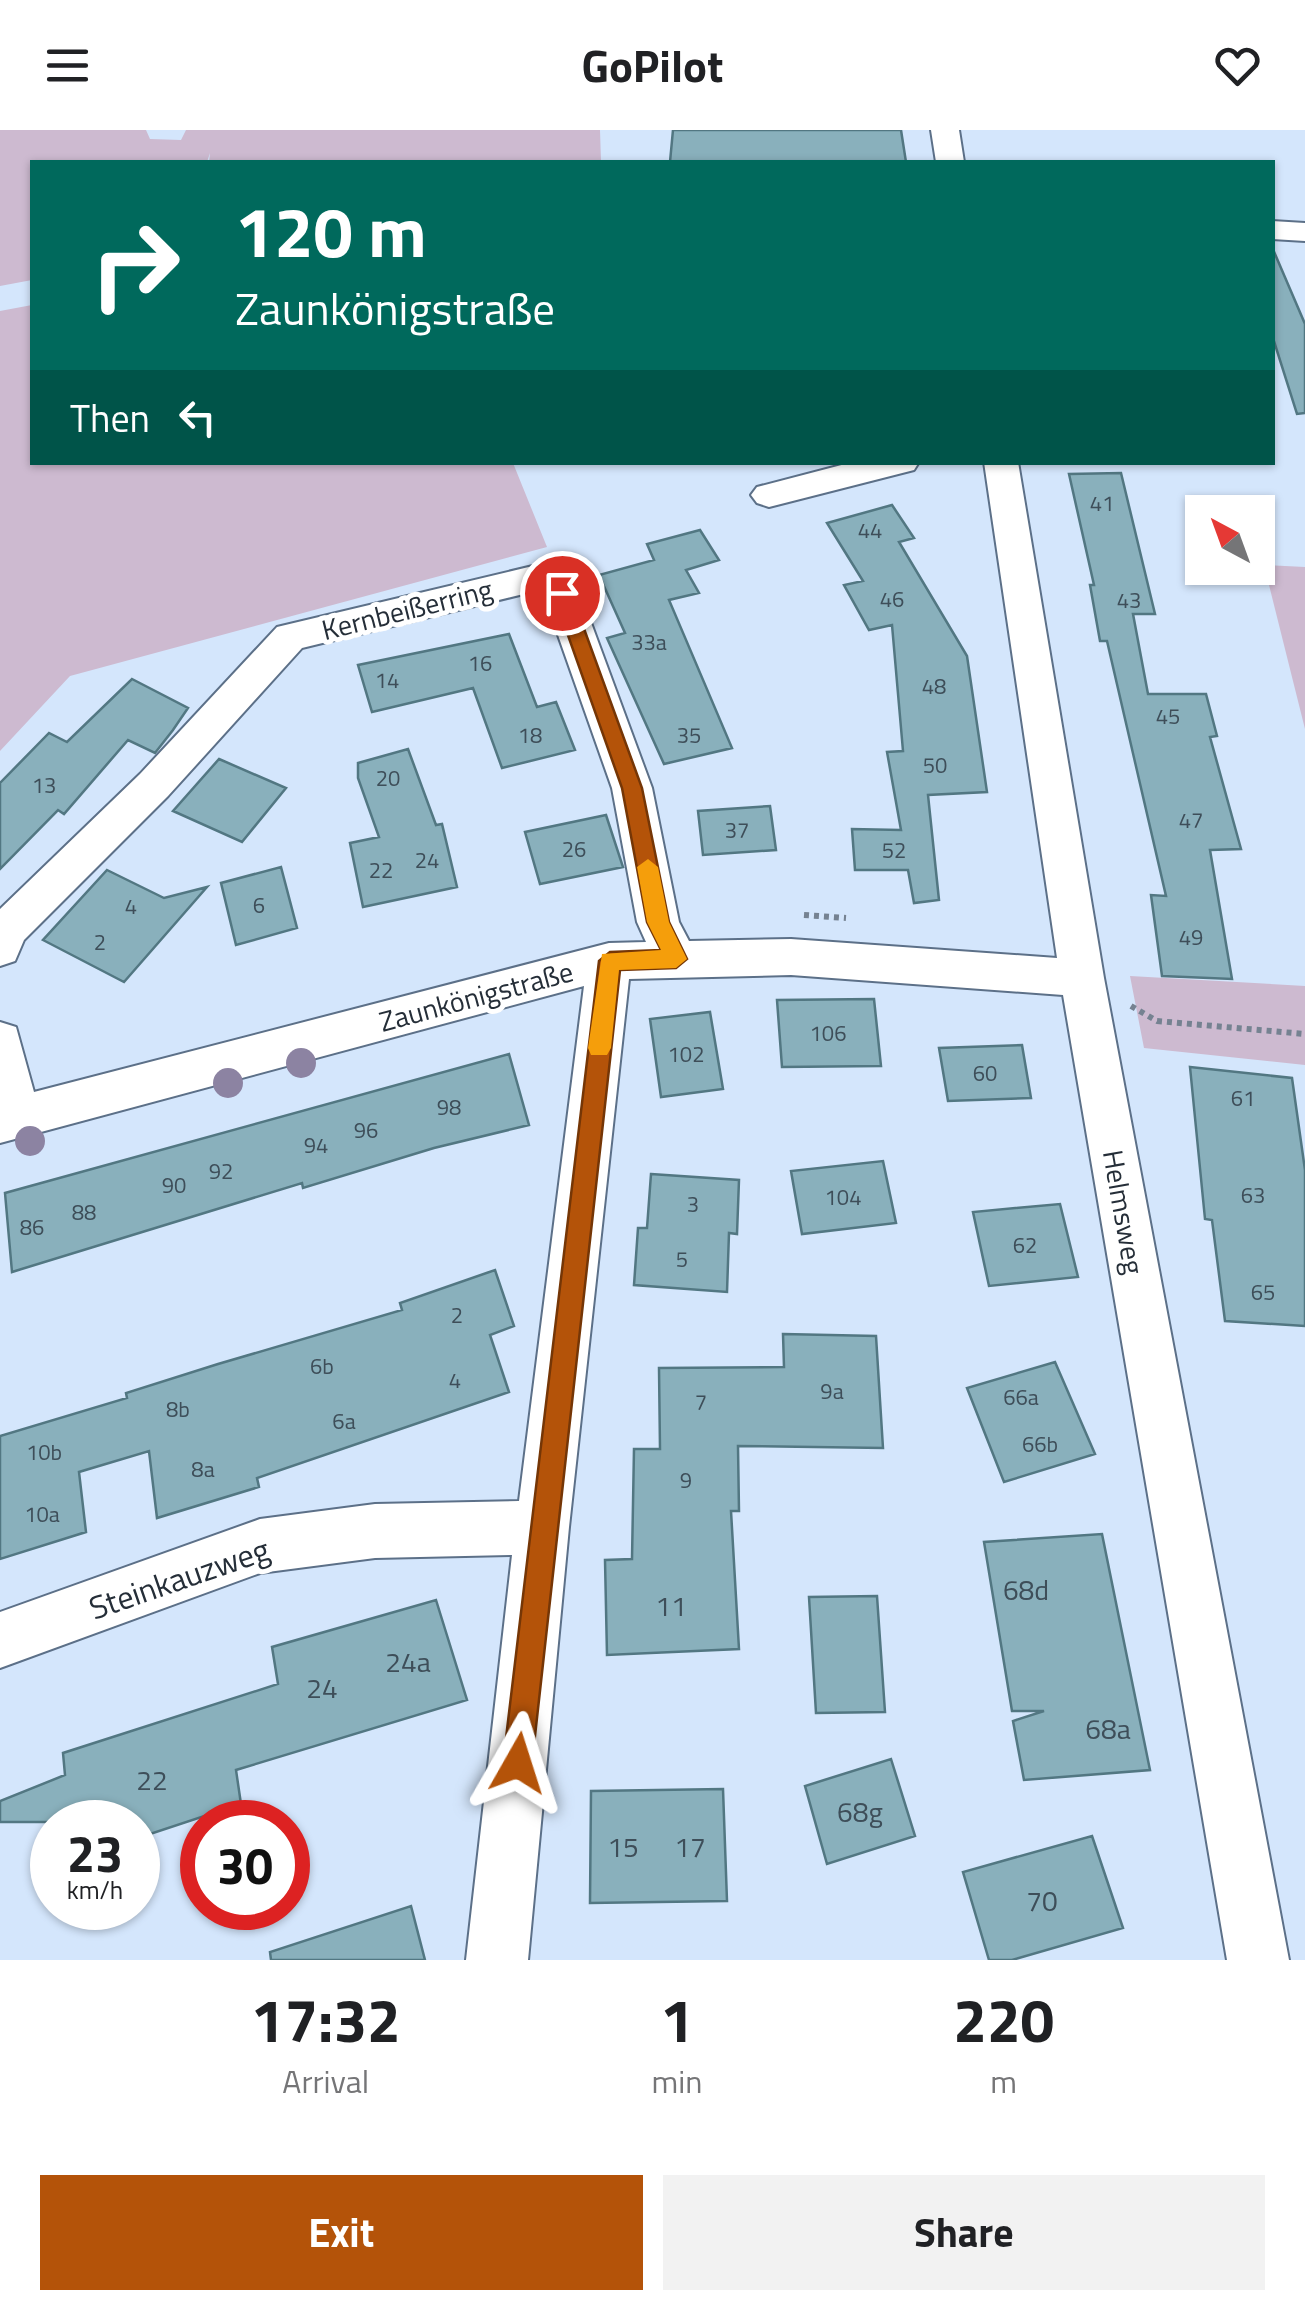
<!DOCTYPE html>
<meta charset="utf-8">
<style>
body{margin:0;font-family:"Titillium Web",sans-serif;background:#f2f2f2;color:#202124;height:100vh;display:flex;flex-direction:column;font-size:38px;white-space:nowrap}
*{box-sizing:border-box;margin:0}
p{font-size:32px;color:#757577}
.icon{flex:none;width:55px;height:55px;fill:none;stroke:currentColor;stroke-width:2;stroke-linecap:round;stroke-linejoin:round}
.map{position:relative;height:1830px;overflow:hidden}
.details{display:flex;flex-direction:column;background:#fff;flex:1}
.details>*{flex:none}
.hud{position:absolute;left:30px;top:30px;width:1245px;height:305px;border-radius:0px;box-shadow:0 2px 8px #0004;background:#00695c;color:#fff;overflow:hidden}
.needle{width:65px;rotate:319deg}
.controls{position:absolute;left:1185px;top:365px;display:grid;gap:20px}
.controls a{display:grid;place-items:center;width:90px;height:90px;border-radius:0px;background:#fff;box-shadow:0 2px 8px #0004;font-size:50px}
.speed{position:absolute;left:30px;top:1670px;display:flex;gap:20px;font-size:50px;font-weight:700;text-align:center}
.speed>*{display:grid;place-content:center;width:130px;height:130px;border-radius:50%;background:#fff;box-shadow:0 2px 8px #0004;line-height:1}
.speed small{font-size:25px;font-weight:400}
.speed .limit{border:15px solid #d22;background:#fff;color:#111}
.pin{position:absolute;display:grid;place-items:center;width:85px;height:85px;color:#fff;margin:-42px;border:5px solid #fff;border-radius:50%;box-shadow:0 2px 10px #0007}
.me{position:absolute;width:110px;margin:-55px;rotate:6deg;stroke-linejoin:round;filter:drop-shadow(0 0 8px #0008)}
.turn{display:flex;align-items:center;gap:35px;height:210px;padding:0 40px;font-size:45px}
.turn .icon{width:130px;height:130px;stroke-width:2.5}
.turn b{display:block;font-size:70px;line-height:85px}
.then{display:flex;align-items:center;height:95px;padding:0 40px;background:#0003;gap:20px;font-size:38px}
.eta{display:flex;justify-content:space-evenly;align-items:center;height:170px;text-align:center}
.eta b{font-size:60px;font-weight:700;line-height:70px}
.primary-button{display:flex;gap:20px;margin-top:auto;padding:20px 40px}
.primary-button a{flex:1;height:115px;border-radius:0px;background:#b45309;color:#fff;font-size:40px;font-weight:700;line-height:115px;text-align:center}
.primary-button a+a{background:#f2f2f2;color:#202124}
header{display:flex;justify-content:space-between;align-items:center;height:130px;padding:0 40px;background:#fff;font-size:45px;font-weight:700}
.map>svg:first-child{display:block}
.green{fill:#cdbad0}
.building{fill:#89b0bc;stroke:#527782;stroke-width:2.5}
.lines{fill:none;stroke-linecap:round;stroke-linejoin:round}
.minor-casing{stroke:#5c7088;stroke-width:4}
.path{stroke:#758291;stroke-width:6;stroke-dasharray:5 5;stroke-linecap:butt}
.minor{fill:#fff;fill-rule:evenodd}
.tree{fill:#8c83a2}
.route{fill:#b45309;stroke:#753606;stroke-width:2.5}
.slow{fill:#f59e0b}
.labels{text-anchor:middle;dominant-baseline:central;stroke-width:10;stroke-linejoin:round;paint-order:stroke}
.number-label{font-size:22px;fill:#3e4e59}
.street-label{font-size:28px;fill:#252e38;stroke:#fff}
.near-number-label{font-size:28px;fill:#3e4e59}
.near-street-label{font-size:32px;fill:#252e38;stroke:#fff}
</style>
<header><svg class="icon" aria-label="menu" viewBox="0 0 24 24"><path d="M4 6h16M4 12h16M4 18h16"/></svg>GoPilot<svg class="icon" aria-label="heart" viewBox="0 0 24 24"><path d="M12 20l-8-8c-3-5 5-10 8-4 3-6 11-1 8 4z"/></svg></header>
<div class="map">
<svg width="1305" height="1830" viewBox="0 0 1305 1830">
<rect width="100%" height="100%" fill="#d4e6fc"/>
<path class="green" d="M0,0H146L150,9L181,10L186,0H600L601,32H209L210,23L207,32H32V150L0,156Z
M32,175V332L513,333L547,417L70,546L0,621V181Z
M1264,435L1305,437V599Z
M1130,846L1305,856V935L1144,918Z"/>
<path class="building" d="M673,0H901L906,32H670Z
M1272,117L1305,194V283L1297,284L1272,205Z
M1121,343L1155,484H1133L1148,564H1206L1217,606L1210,607L1241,719L1210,720L1232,849L1162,846L1151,765L1166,766L1107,511H1100L1090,455H1094L1069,344Z
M892,375L914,408L899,412L967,526L987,662L928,665L939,770L914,773L908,740H855L852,699L901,700L887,622L903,621L892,495L869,500L844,455L863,451L827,393Z
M700,400L719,430L686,440L699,463L669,470L732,618L664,634L607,508L625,503L599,445L654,430L647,414Z
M509,504L537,577L556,572L575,620L502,638L473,558L372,582L358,535Z
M132,549L188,578L173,600L155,623L128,610L64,684L58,680L0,739V653L49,603L67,612Z
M408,619L436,695L442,694L457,757L363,777L350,713L379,707L358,648V633Z
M219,629L286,658L242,712L173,681Z
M770,676L776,720L703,725L698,681Z
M606,685L623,737L540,754L525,702Z
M281,737L297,798L236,815L221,753Z
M107,740L164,768L207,757L124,852L43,810Z
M874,869L881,936L782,937L777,870Z
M710,882L723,959L661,967L650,889Z
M1022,915L1031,968L948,971L939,918Z
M509,924L529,995L434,1018L303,1058L302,1053L12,1142L5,1063Z
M1190,937L1292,948L1305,1040V1196L1225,1191L1212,1090L1205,1089Z
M883,1031L896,1093L802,1104L791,1041Z
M651,1044L739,1050L737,1104L729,1103L727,1162L634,1155L638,1098H647Z
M1060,1074L1078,1147L989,1156L973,1082Z
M495,1140L514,1196L490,1205L509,1262L257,1348L259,1357L157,1388L149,1321L79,1342L86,1402L0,1429V1306L127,1268L126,1263L218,1234L402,1180L400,1173Z
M783,1204L876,1206L883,1318L738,1316L739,1381H731L739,1519L607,1525L605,1430L632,1429L634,1319H660L659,1238L784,1237Z
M1055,1232L1095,1324L1004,1352L967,1258Z
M1102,1404L1150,1640L1024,1650L1013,1591L1044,1581H1012L984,1412Z
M877,1466L885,1582L816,1583L809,1467Z
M436,1470L467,1570L236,1640L241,1674L138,1708V1692H0V1671L65,1645L63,1623L278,1554L272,1517Z
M891,1629L915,1706L827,1734L805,1656Z
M723,1659L727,1771L590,1773L591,1661Z
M1092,1706L1123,1798L1012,1830H989L963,1742Z
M411,1776L425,1830H271L270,1822Z"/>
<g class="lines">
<defs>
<path id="minor" d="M931,0H959L964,32H936Z
M1272,91L1305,93V111L1272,109Z
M853,332H919L914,340L769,377L757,373L751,365L757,357Z
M984,332H1018L1104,848L1289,1830H1227L1063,865L791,845L629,849L569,1397L528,1830H466L512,1425L375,1428L260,1443L0,1538V1482L260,1389L375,1374L519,1371L584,856L0,1013V892L16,897L34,962L609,813L646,812L637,792L612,658L546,471L532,462L302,518L168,666L24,810L15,831L0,836V779L140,644L277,497L537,435L575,454L580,463L652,658L679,792L689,811L791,809L1057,828Z"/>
</defs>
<use href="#minor" class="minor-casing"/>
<path class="path" d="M804,785L846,788
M1131,876L1157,891L1305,904"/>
<use href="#minor" class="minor"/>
</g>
<g class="tree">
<circle cx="301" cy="933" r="15"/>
<circle cx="228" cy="953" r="15"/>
<circle cx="30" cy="1011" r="15"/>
</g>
<path class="route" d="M562,456L571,463L642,658L669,792L687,829L676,838L620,840L532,1633L528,1644L518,1648L507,1644L503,1633L599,831L610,822L661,820L647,792L622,658L553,463Z"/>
<path class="slow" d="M648,729L658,737L669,792L687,829L676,838L619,840L611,918L607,925H591L588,918L602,824L661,820L647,792L637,737Z"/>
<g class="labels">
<g class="number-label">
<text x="1102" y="373">41</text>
<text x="870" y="400">44</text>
<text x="892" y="469">46</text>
<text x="1129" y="470">43</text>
<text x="649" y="512">33a</text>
<text x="480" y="533">16</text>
<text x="387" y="550">14</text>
<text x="934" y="556">48</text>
<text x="1168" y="586">45</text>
<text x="530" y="605">18</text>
<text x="689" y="605">35</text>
<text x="935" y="635">50</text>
<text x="388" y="648">20</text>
<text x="44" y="655">13</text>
<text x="1191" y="690">47</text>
<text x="737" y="700">37</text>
<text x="574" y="719">26</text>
<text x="894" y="720">52</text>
<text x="427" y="730">24</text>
<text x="381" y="740">22</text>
<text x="259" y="775">6</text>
<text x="131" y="776">4</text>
<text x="1191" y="807">49</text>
<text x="100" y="812">2</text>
<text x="828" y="903">106</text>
<text x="686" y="924">102</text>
<text x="985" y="943">60</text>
<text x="1243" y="968">61</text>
<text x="449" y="977">98</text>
<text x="366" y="1000">96</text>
<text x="316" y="1015">94</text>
<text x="221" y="1041">92</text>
<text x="174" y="1055">90</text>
<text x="1253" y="1065">63</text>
<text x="843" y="1067">104</text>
<text x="693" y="1074">3</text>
<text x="84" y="1082">88</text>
<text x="32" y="1097">86</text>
<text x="1025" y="1115">62</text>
<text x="682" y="1129">5</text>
<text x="1263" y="1162">65</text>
<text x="457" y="1185">2</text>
<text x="322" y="1236">6b</text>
<text x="455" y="1250">4</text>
<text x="832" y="1261">9a</text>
<text x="1021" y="1267">66a</text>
<text x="701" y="1272">7</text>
<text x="178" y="1279">8b</text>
<text x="344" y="1291">6a</text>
<text x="1040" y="1314">66b</text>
<text x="44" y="1322">10b</text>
<text x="203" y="1339">8a</text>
<text x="686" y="1350">9</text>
<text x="42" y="1384">10a</text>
</g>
<g class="street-label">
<text transform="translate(407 479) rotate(-14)">Kernbeißerring</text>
<text transform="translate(476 866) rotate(-15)">Zaunkönigstraße</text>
<text transform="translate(1124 1082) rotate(80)">Helmsweg</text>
</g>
<g class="near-number-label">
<text x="1026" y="1459">68d</text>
<text x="671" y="1475">11</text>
<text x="408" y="1531">24a</text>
<text x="322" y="1557">24</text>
<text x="1108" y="1598">68a</text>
<text x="152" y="1649">22</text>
<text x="860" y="1681">68g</text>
<text x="623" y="1716">15</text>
<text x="690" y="1716">17</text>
<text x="1042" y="1770">70</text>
</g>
<g class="near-street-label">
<text transform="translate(179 1448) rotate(-19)">Steinkauzweg</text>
</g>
</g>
</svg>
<div class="controls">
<a><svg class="needle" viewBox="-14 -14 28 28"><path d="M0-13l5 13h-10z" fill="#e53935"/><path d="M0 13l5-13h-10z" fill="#757577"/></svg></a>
</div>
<div class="speed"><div>23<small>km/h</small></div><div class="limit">30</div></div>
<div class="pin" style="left:562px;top:463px;background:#d93025"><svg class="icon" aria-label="arrive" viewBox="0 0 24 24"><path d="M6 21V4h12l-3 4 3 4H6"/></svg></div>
<svg class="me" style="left:518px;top:1633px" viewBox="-20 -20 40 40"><path d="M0-17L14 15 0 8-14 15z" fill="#b45309" stroke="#fff" stroke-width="4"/></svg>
<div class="hud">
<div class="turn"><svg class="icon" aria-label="right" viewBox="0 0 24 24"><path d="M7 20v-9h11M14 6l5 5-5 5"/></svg><div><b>120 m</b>Zaunkönigstraße</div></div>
<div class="then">Then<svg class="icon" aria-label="left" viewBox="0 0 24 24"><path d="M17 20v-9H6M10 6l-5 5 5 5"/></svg></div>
</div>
</div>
<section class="details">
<div class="eta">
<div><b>17:32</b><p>Arrival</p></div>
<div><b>1</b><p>min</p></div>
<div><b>220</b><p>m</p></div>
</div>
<div class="primary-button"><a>Exit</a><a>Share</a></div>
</section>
